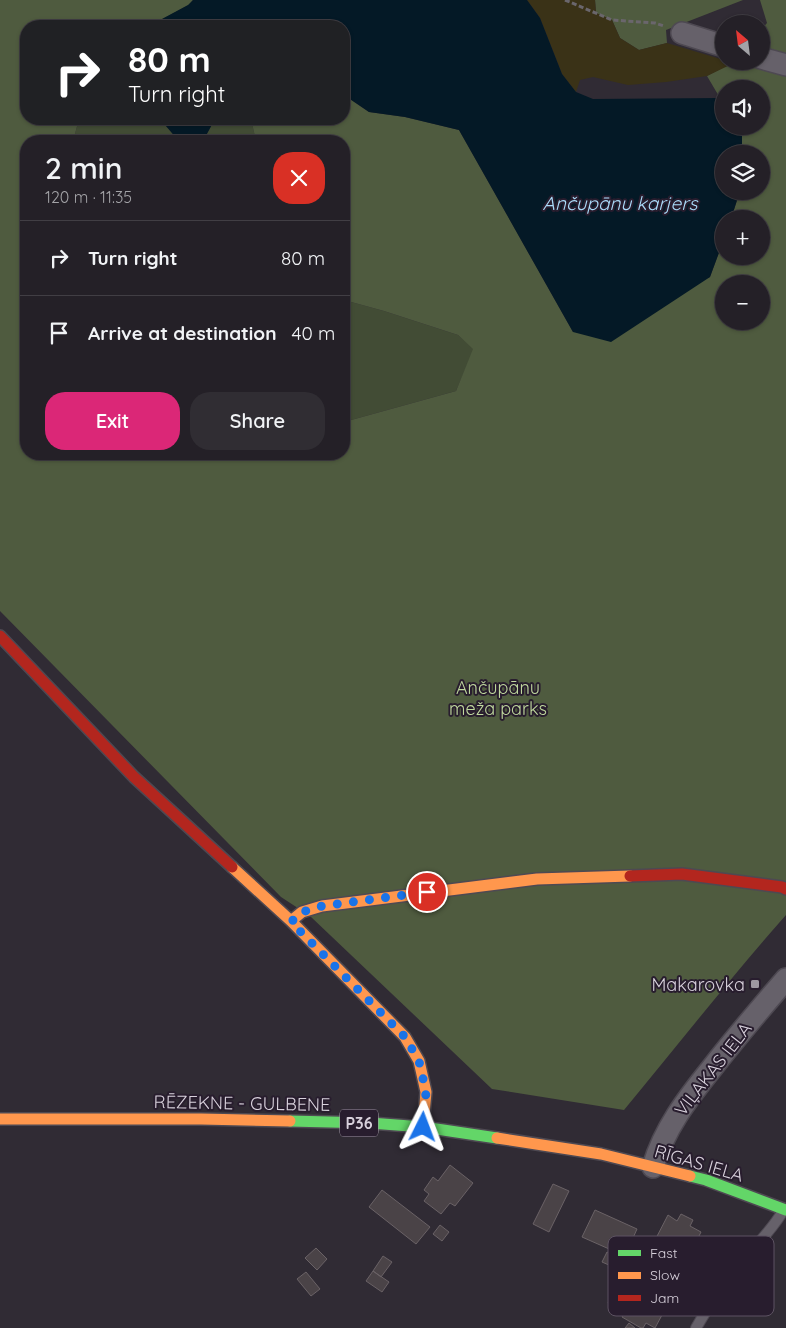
<!DOCTYPE html>
<meta charset="utf-8">
<style>
body{margin:0;font-family:Quicksand,sans-serif;background:#302d33;color:#f1f3f6;height:100vh;display:flex;flex-direction:column;font-size:19px;white-space:nowrap}
*{box-sizing:border-box;margin:0}
p{font-size:16px;color:#a3a3a7}
.icon{flex:none;width:28px;height:28px;fill:none;stroke:currentColor;stroke-width:2;stroke-linecap:round;stroke-linejoin:round}
.map{position:relative;flex:1;overflow:hidden}
.sheet{position:absolute;left:20px;top:135px;width:330px;height:325px;display:flex;flex-direction:column;background:#242027;border-radius:20px;box-shadow:0 1px 4px #0004,0 0 0 1px #413e44}
.sheet>*{flex:none}
.hud{position:absolute;left:20px;top:20px;width:330px;height:105px;border-radius:20px;box-shadow:0 1px 4px #0004,0 0 0 1px #413e44;background:#202124;color:#fff;overflow:hidden}
.needle{width:32px;rotate:332deg}
.buttons{position:absolute;left:715px;top:15px;display:grid;gap:10px}
.buttons a{display:grid;place-items:center;width:55px;height:55px;border-radius:50%;background:#242027;box-shadow:0 1px 4px #0004,0 0 0 1px #413e44;font-size:25px}
.pin{position:absolute;display:grid;place-items:center;width:42px;height:42px;color:#fff;margin:-21px;border:2px solid #fff;border-radius:50%;box-shadow:0 1px 5px #0007}
.me{position:absolute;width:55px;margin:-28px;rotate:3deg;stroke-linejoin:round;filter:drop-shadow(0 0 4px #0008)}
.turn{display:flex;align-items:center;gap:18px;height:105px;padding:0 25px;font-size:22px}
.turn .icon{width:65px;height:65px;stroke-width:2.5}
.turn b{display:block;font-size:35px;line-height:42px}
.round{display:grid;place-items:center;flex:none;width:52px;height:52px;border-radius:20px;background:#302d33}
.summary{display:flex;align-items:center;justify-content:space-between;height:85px;padding:0 25px}
h1{font-size:30px;font-weight:600;line-height:38px}
.action{display:flex;gap:10px;margin-top:auto;padding:10px 25px}
.action a{flex:1;height:58px;border-radius:20px;background:#db2777;color:#fff;font-size:20px;font-weight:600;line-height:58px;text-align:center}
.action a+a{background:#302d33;color:#f1f3f6}
ul{padding:0;list-style:none}
li{display:flex;align-items:center;gap:15px;height:75px;padding:0 25px;border-top:1px solid #413e44}
li div{flex:1}
li b{display:block;font-size:19px}
li em{font-style:normal}
.map>svg:first-child{display:block}
.green{fill:#424c35}
.forest{fill:#4f5b3f;fill-rule:evenodd}
.sand{fill:#3a3217}
.water{fill:#041926}
.building{fill:#4a4347;stroke:#6a6266}
.lines{fill:none;stroke-linecap:round;stroke-linejoin:round}
.lane-casing{stroke:#4e4952;stroke-width:12}
.street-casing{stroke:#4e4952;stroke-width:24}
.fast-casing{stroke:#4e4952;stroke-width:14}
.slow-casing{stroke:#4e4952;stroke-width:14}
.jam-casing{stroke:#4e4952;stroke-width:14}
.path{stroke:#6a666c;stroke-width:3;stroke-dasharray:5 2.5;stroke-linecap:butt}
.lane{stroke:#66616a;stroke-width:10}
.street{stroke:#66616a;stroke-width:21}
.fast{stroke:#63d668;stroke-width:11}
.slow{stroke:#ff974d;stroke-width:11}
.jam{stroke:#b3261e;stroke-width:11}
.route{stroke:#1a73e8;stroke-width:9;stroke-dasharray:0 16.2}
.poi-dot{fill:#9d97a1;stroke:#281d2e;stroke-width:2}
.labels{text-anchor:middle;dominant-baseline:central;stroke-width:4;stroke-linejoin:round;paint-order:stroke}
.shield{fill:#281d2e;stroke:#a39ba8;stroke-width:1}
.shield-label{font-size:16px;font-weight:bold;fill:#d8d1dc}
.park-label{font-size:18px;fill:#c0d99e;stroke:#281d2e}
.poi-label{font-size:18px;fill:#d8d1dc;stroke:#281d2e;text-anchor:end}
.street-label{font-size:18px;fill:#d8d1dc;stroke:#281d2e}
.water-label{font-size:19px;font-style:italic;fill:#aadbfa;stroke:#281d2e}
.key{fill:#281d2e;stroke:#5d5362;stroke-width:1}
.key-label{font-size:14px;fill:#d8d1dc}
</style>
<div class="map">
<svg width="786" height="1328" viewBox="0 0 786 1328">
<rect width="100%" height="100%" fill="#302b34"/>
<path class="green" d="M79,119H160L178,140L190,141H73Z
M215,119H251L256,141H203Z
M344,300L384,311L458,335L474,349L456,391L344,422Z"/>
<path class="forest" d="M0,0H193L189,5L149,26H26V119H79L73,141H26V454H344V422L456,391L473,349L458,335L384,311L344,300V141H256L251,119H344V95L369,112L405,117L459,130L573,332L710,277L724,239V256H761V219H731L740,191H761V154H742L740,126H761V89H724V100L720,98L707,76L735,61H761V30L767,23L760,0H786V915C730,978 678,1045 624,1110L492,1089L310,916L281,897L0,611ZM724,284H761V321H724Z
M595,0H743L666,30L667,43L639,50L620,38L612,20L596,13Z"/>
<path class="sand" d="M527,0H595L596,13L612,20L620,38L639,50L667,43L724,60V61L734,63L707,76L666,82L628,85L593,77L580,80L576,92L562,74L540,18Z"/>
<path class="water" d="M193,0H527L540,18L562,74L576,92L593,99L720,98L724,100V126H740L742,129V154H724V191H740L731,219H724V239L710,277L611,342L573,332L459,130L405,117L369,112L344,95V26H149L188,5Z
M160,119H215L203,141L178,140Z"/>
<path class="building" d="M450,1165L473,1183L455,1206L450,1203L441,1214L424,1201L429,1194L424,1190L433,1177L438,1181Z
M553,1184L569,1191L549,1232L533,1224Z
M382,1190L430,1227L416,1244L369,1207Z
M595,1210L637,1229L625,1256L582,1237Z
M681,1214L693,1220L690,1226L701,1232L682,1270L663,1260L667,1251L653,1244L668,1215L677,1221Z
M440,1225L449,1232L442,1241L433,1234Z
M316,1248L327,1259L317,1270L305,1258Z
M607,1252L623,1260L618,1269L602,1262Z
M383,1256L392,1262L381,1277L373,1271Z
M373,1271L389,1282L382,1292L366,1281Z
M306,1272L320,1289L311,1296L297,1279Z
M642,1284L660,1294L651,1309L662,1315L655,1328L646,1323L643,1328H641L622,1317Z
M617,1288L626,1293L616,1309L608,1303Z
M629,1323L635,1328H625Z"/>
<g class="lines">
<defs>
<path id="lane" d="M696,1328C709,1305 725,1282 742,1262C756,1245 772,1230 783,1211"/>
<path id="street" d="M682,33L724,46
M761,58L786,65
M653,1167C664,1129 687,1099 712,1068C736,1037 761,1008 786,979"/>
<path id="fast" d="M290,1121L370,1123L423,1127L497,1138
M690,1176L706,1180L786,1210"/>
<path id="slow" d="M232,867L291,921L405,1037L419,1061L426,1092L423,1127
M291,921L302,912L322,906L537,879L630,876
M0,1119H201L290,1121
M497,1138L601,1154L690,1176"/>
<path id="jam" d="M0,636L134,777L232,867
M630,876L682,874L782,887L786,889"/>
</defs>
<use href="#lane" class="lane-casing"/>
<use href="#street" class="street-casing"/>
<use href="#fast" class="fast-casing"/>
<use href="#slow" class="slow-casing"/>
<use href="#jam" class="jam-casing"/>
<path class="path" d="M565,0L612,20L655,23L664,26"/>
<use href="#lane" class="lane"/>
<use href="#street" class="street"/>
<use href="#fast" class="fast"/>
<use href="#slow" class="slow"/>
<use href="#jam" class="jam"/>
</g>
<g class="lines">
<path class="route" d="M423,1127L426,1092L419,1061L405,1037L291,922L302,912L322,906L427,892"/>
</g>
<rect class="poi-dot" x="750" y="979" width="10" height="10" rx="2.5"/>
<g class="labels">
<rect class="shield" x="340" y="1109.5" width="38" height="27" rx="4"/>
<g class="shield-label">
<text x="359" y="1123">P36</text>
</g>
<g class="park-label">
<text x="498" y="687">Ančupānu<tspan x="498" dy="21">meža parks</tspan></text>
</g>
<g class="poi-label">
<text x="745" y="984">Makarovka</text>
</g>
<g class="street-label">
<text transform="translate(713 1069) rotate(-52)">VIĻAKAS IELA</text>
<text transform="translate(242 1103) rotate(1)">RĒZEKNE - GULBENE</text>
<text transform="translate(699 1163) rotate(16)">RĪGAS IELA</text>
</g>
<g class="water-label">
<text x="620" y="203">Ančupānu karjers</text>
</g>
</g>
<rect x="608" y="1236" width="166" height="80" rx="8" class="key"/>
<rect x="618" y="1250" width="23" height="6" fill="#63d668"/>
<rect x="618" y="1272" width="23" height="7" fill="#ff974d"/>
<rect x="618" y="1295" width="23" height="6" fill="#b3261e"/>
<g class="key-label">
<text x="650" y="1258">Fast</text>
<text x="650" y="1280">Slow</text>
<text x="650" y="1303">Jam</text>
</g>
</svg>
<div class="buttons">
<a><svg class="needle" viewBox="-14 -14 28 28"><path d="M0-13l5 13h-10z" fill="#e53935"/><path d="M0 13l5-13h-10z" fill="#a3a3a7"/></svg></a>
<a><svg class="icon" aria-label="sound" viewBox="0 0 24 24"><path d="M4 9h4l5-4v14l-5-4H4zM17 9q2 3 0 6"/></svg></a>
<a><svg class="icon" aria-label="layers" viewBox="0 0 24 24"><path d="M12 4l9 5-9 5-9-5zM3 14l9 5 9-5"/></svg></a>
<a>+</a>
<a>−</a>
</div>
<div class="pin" style="left:427px;top:892px;background:#d93025"><svg class="icon" aria-label="arrive" viewBox="0 0 24 24"><path d="M6 21V4h12l-3 4 3 4H6"/></svg></div>
<svg class="me" style="left:423px;top:1127px" viewBox="-20 -20 40 40"><path d="M0-17L14 15 0 8-14 15z" fill="#1a73e8" stroke="#fff" stroke-width="4"/></svg>
<div class="hud">
<div class="turn"><svg class="icon" aria-label="right" viewBox="0 0 24 24"><path d="M7 20v-9h11M14 6l5 5-5 5"/></svg><div><b>80 m</b>Turn right</div></div>
</div>
<section class="sheet">
<div class="summary"><div><h1>2 min</h1><p>120 m · 11:35</p></div><a class="round" style="background:#d93025;color:#fff"><svg class="icon" aria-label="close" viewBox="0 0 24 24"><path d="M6 6l12 12M18 6L6 18"/></svg></a></div>
<ul>
<li><svg class="icon" aria-label="right" viewBox="0 0 24 24"><path d="M7 20v-9h11M14 6l5 5-5 5"/></svg><div><b>Turn right</b></div><em>80 m</em></li>
<li><svg class="icon" aria-label="arrive" viewBox="0 0 24 24"><path d="M6 21V4h12l-3 4 3 4H6"/></svg><div><b>Arrive at destination</b></div><em>40 m</em></li>
</ul>
<div class="action"><a>Exit</a><a>Share</a></div>
</section>
</div>
